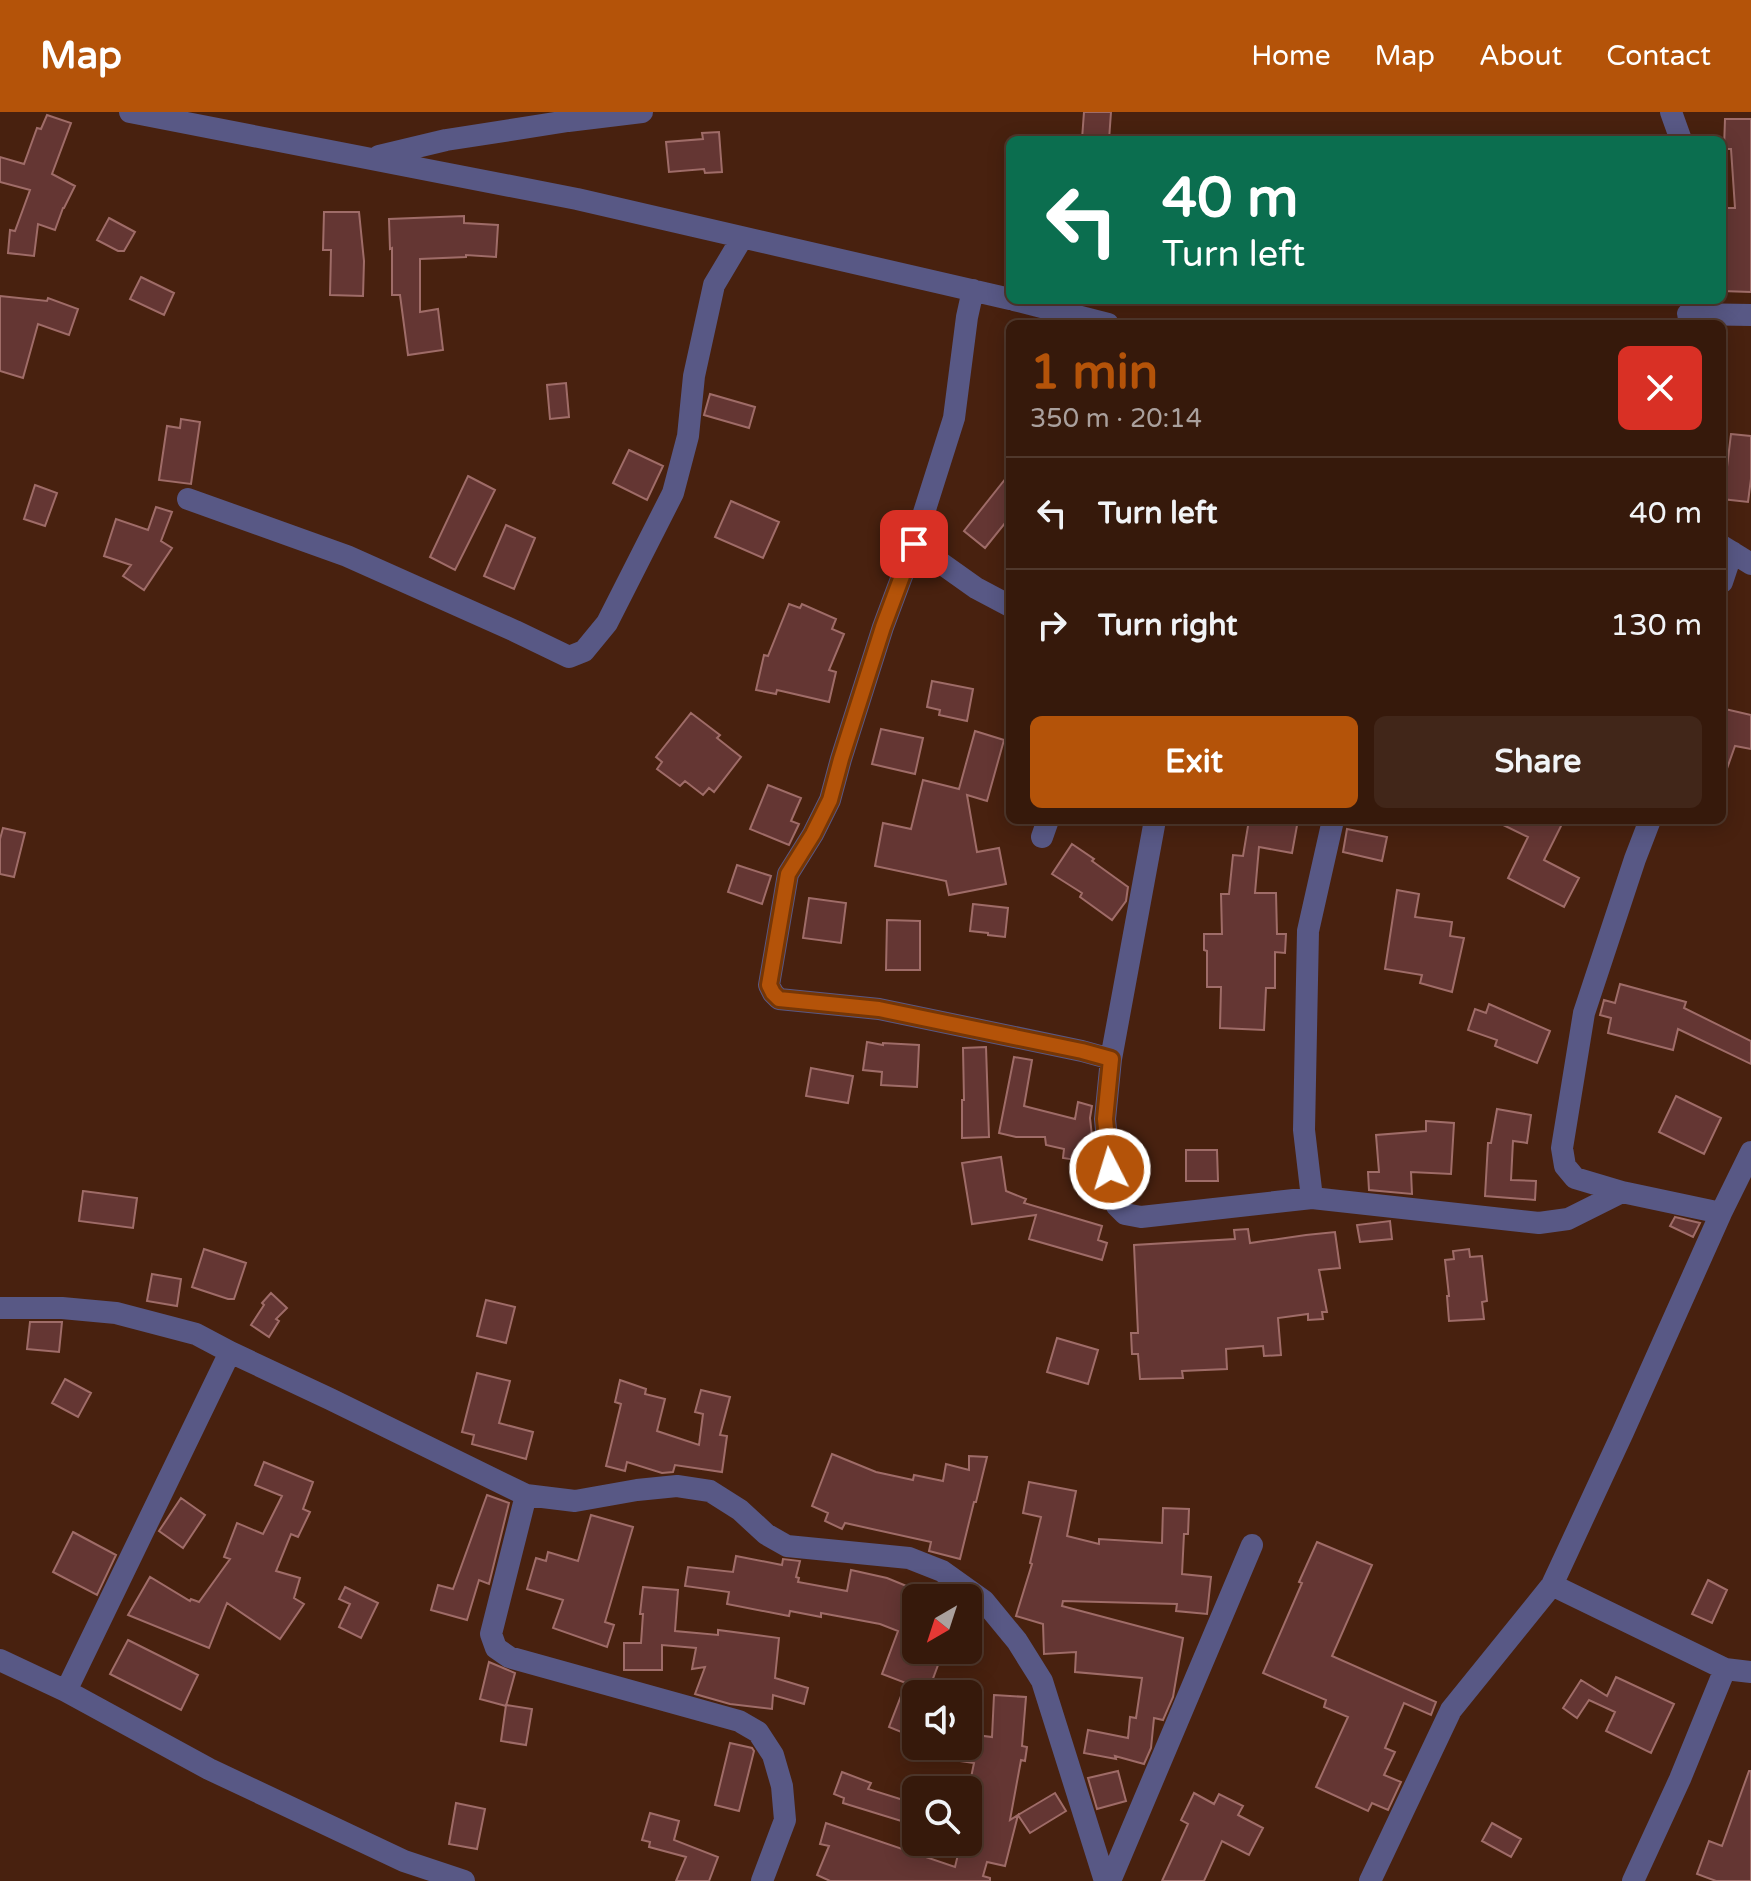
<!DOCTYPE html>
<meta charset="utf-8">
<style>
body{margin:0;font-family:"Varela Round",sans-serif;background:#412619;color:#f1f3f6;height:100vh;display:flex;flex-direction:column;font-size:30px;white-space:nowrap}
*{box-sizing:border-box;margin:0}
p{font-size:26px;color:#aaa09d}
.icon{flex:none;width:44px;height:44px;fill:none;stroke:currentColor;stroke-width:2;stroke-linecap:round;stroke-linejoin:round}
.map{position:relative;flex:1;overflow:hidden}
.drawer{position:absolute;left:1006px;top:208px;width:720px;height:504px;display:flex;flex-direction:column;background:#36190b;border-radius:12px;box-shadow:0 4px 20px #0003,0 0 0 2px #50382c}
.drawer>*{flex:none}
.top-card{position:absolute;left:1006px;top:24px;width:720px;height:168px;border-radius:12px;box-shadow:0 4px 20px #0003,0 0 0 2px #50382c;background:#0b6e4f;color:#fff;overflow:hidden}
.needle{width:52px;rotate:219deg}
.controls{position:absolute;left:902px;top:1472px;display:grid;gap:16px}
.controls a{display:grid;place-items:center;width:80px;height:80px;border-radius:12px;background:#36190b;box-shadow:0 4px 20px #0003,0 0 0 2px #50382c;font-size:40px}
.pin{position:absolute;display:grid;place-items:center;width:68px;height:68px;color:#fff;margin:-34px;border-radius:16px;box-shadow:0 4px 12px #0006}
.me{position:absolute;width:88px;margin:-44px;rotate:355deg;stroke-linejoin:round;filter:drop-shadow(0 0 6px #0008)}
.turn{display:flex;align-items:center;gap:28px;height:168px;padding:0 24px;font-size:36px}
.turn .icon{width:104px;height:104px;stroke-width:2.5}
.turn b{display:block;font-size:56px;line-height:68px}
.round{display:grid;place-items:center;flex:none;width:84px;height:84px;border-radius:12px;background:#412619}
.overview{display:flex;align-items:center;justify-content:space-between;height:136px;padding:0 24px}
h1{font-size:48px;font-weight:700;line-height:60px;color:#b45309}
.action{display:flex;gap:16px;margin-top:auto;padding:16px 24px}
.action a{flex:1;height:92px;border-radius:12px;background:#b45309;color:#fff;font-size:32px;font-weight:700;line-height:92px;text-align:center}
.action a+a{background:#412619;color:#f1f3f6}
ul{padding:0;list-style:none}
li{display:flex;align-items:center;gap:24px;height:112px;padding:0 24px;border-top:2px solid #50382c}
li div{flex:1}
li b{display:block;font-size:30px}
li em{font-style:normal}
header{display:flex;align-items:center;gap:48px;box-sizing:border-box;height:112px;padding:0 40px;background:#b45309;color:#fff}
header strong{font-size:38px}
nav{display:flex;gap:44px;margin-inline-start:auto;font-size:28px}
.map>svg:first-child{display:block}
.building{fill:#643633;stroke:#9f6c68;stroke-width:2}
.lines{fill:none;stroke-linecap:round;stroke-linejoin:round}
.minor{stroke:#585885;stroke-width:22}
.route-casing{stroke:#753606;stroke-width:20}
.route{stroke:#b45309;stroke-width:14}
</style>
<header>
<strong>Map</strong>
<nav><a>Home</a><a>Map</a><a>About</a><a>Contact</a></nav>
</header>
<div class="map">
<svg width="1751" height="1769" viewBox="0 0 1751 1769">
<rect width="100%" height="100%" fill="#48210f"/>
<path class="building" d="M1084,0H1111L1109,28L1082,27Z
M47,3L71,11L52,62L75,74L64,96H63L55,118L38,112L34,144L8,141L10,118L15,119L30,78L0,70V45L24,52L37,16L41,17Z
M1725,7H1751V180L1722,179V96H1735L1731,37H1724Z
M719,20L722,60L705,61L704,57L669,60L666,30L703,27L702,21Z
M324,100H359L364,149L363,184L330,183L331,138H323Z
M464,104V111L498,113L496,145L466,143V145L420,147V200L438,197L443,238L408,243L400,183H392V136L390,137L389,107Z
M109,106L135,120L124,139H118L97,128Z
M141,165L174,181L164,203L130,187Z
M0,184L47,189L48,186L78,197L69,223L38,212L23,266L0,259Z
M566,271L569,305L550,307L547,273Z
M710,282L755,295L749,316L704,303Z
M181,307L200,310L191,372L159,368L167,314L180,316Z
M1731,322L1751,324V367L1748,390L1722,387V363H1726Z
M629,338L663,354L647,388L613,371Z
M1010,361V405L985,436L964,419Z
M468,364L495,378L455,458L430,445Z
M35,373L57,381L45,414L24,407Z
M731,389L779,410L763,446L715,425Z
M156,395L172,400L161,429L172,436L144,478L123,464L131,453L104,444L116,407L148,418Z
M506,413L535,426L514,477L484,464Z
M789,492L800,496L802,492L836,507L832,517L844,522L829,558L836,560L829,590L777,578L776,582L756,578L764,543L768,544Z
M932,569L973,577L967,609L939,603L940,598L927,595Z
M1725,597L1751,603V637L1735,634L1724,665H1722V611Z
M691,601L720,623L717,626L741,645L714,680L709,676L703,683L685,669L680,674L657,657L662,650L656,645Z
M881,617L923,626L915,662L872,652Z
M975,619L1004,628L987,689L967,683L977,740L999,736L1006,772L949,783L946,769L875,754L883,711L911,717L923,668L959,677Z
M768,673L801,686L791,709L799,712L789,733L750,717Z
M1249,708H1298L1292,741L1259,735L1255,781H1276L1277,822H1286L1285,841L1275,840V876H1266L1264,918L1220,916L1221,875H1207V839L1204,838V822H1222L1221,782H1229L1233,743L1243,744Z
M1493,708H1564L1544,748L1579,766L1564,795L1508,766L1528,725Z
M3,716L25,721L14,765L0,762V727Z
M1347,717L1387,725L1382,749L1343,740Z
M1072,732L1094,747L1092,749L1128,775L1126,789L1112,808L1080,785L1082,781L1052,762Z
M737,753L771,764L762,792L728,780Z
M1397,778L1419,782L1415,805L1452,810L1450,824L1464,826L1452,880L1420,871L1422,863L1385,857Z
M809,786L846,791L841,831L803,826Z
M973,792L1008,796L1005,825L988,823V821L970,819Z
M887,808L920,809V858H886Z
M1620,872L1686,890L1684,896L1751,929V952L1678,917L1673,938L1608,921L1611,906L1600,903L1604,888L1615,891Z
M1489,892L1550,919L1537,951L1495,934L1497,928L1468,918L1475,897L1486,901Z
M867,930L883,933V931L919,933L917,975L881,973L882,960L863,958Z
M986,935L989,1025L962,1026V988H964L963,936Z
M1014,945L1032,948L1024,994L1075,1007L1078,990L1092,994L1090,1006L1095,1051L1063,1046L1064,1037L1046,1033L1045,1025H1016L999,1021Z
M811,956L853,964L848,991L806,984Z
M1676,984L1721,1006L1704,1042L1659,1020Z
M1497,997L1531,1003L1527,1031L1513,1029L1511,1068L1536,1069L1535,1088L1485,1084L1488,1031H1491Z
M1426,1009L1454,1011L1451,1062L1411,1060L1412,1082L1369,1078L1368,1060H1379L1376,1023L1426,1019Z
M1186,1038H1217L1218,1069H1186Z
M1001,1045L1006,1079L1026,1087L1024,1091L1102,1114L1098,1128L1107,1131L1102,1148L1029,1127L1036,1103L972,1112L962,1051Z
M83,1079L137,1086L133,1116L79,1109Z
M1675,1105L1700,1111L1693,1125L1670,1114Z
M1390,1109L1392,1127L1360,1130L1357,1113Z
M1248,1117L1250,1131L1306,1123L1335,1120L1340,1156L1319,1158L1327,1200H1322L1323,1207L1308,1208V1202L1278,1206L1281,1243L1264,1244L1263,1234L1226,1237L1227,1257L1182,1259L1183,1266L1140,1267L1138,1242H1132L1131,1221H1138L1134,1133L1235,1127L1234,1118Z
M204,1137L246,1151L234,1187H228L192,1175Z
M1469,1137L1470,1145L1482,1144L1487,1189L1482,1190L1484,1207L1449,1209L1447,1184H1449L1445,1148L1454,1147L1453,1139Z
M152,1162L181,1167L177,1194L147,1189Z
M271,1181L287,1196L276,1207L279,1209L269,1225L251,1213L264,1193L262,1191Z
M486,1188L515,1195L506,1231L477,1224Z
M30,1210H62L59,1240L27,1237Z
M1057,1226L1098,1238L1088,1272L1047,1260Z
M477,1261L510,1269L499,1311L533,1320L526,1347L472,1332L474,1323L462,1320Z
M65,1267L91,1281L78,1305L52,1291Z
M620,1268L646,1277L645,1282L665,1287L657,1319L699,1333L703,1302L695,1300L701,1278L730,1285L720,1323L727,1324L722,1360L675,1353L673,1360L662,1361L627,1350L625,1359L606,1354L621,1292L615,1290Z
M832,1342L876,1360L913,1368L914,1363L943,1369L946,1352L969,1358V1344L987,1345L976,1390H974L960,1447L929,1439L931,1430L845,1411L842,1417L825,1409L828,1401L812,1394Z
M264,1350L313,1370L303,1397L310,1400L298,1425L291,1422L276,1459L300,1466L294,1486L304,1492L280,1527L227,1491L209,1536L128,1503L150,1465L190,1489L191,1487L199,1490L230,1447L224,1445L237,1411L263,1422L282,1384L255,1373Z
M1029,1370L1076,1379L1067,1424L1099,1432V1427L1162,1431L1163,1396L1189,1397L1188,1422H1184L1182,1462L1211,1465L1207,1502L1176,1499L1177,1492L1063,1489L1062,1494L1183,1526L1173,1585L1163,1608L1154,1606L1151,1636L1144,1652L1115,1644L1116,1647L1084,1641L1088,1618L1128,1626L1130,1605L1136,1606L1142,1566L1075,1560L1076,1540L1044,1542L1043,1512L1016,1504L1032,1452L1030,1451L1041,1405L1023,1401Z
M487,1383L509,1391L489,1472L479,1468L467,1508L431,1498L438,1473L453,1477Z
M181,1386L205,1403L183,1436L159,1419Z
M591,1403L633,1415L605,1510L614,1513L607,1535L553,1516L563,1488L527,1477L536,1446L546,1449L548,1440L578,1449Z
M73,1420L116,1443L97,1483L53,1460Z
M1317,1430L1372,1453L1332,1544L1436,1590L1431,1603L1404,1591L1385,1636L1395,1640L1384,1663L1401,1670L1388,1698L1372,1691L1368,1699L1316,1675L1348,1605L1324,1595L1326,1588L1263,1561L1302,1471L1299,1470Z
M736,1444L782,1453L783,1447L800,1449L796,1465L799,1466L798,1470L847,1479L851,1458L887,1466L914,1477L913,1479L916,1480V1538H924L941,1545L928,1580L916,1575V1626L889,1615L906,1571L882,1562L898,1519L880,1512L821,1501V1505L790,1499L789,1504L727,1492L729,1480L685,1474L688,1455L733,1460Z
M1708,1468L1727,1478L1712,1511L1692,1502Z
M345,1475L378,1491L361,1526L339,1515L350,1492L339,1487Z
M643,1475L678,1478L675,1519L718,1523V1518L779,1526L775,1566L808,1576L804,1592L773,1583L772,1597L730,1592L695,1582L705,1555L692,1557L696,1536L662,1533V1558H624V1531H641L643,1502H640Z
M128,1528L198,1563L181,1598L110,1562Z
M489,1550L515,1561L506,1594L480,1587Z
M1616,1565L1674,1592L1651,1641L1606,1619L1615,1600L1589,1588L1577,1606L1563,1596L1581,1568L1607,1584Z
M994,1583L1026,1585L1022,1634L1027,1635L1025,1649L1021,1648L1010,1708L1018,1703L1005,1754L987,1750L983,1764L990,1766V1769H830L817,1763L829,1734L820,1732L826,1711L955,1755L961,1730H968V1680L974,1651L945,1647L947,1634H968V1622L992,1625Z
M506,1593L532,1597L526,1633L501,1629Z
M730,1631L752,1636L754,1639L739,1699L715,1693Z
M1118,1659L1126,1689L1097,1697L1088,1666Z
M1749,1659H1751V1769H1716L1697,1762L1709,1729L1722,1734Z
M842,1660L871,1671L868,1677L916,1692L911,1712L843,1691L844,1686L834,1682Z
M1055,1681L1066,1699L1030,1721L1018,1703Z
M1194,1681L1214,1692L1219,1682L1243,1694L1238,1703L1263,1716L1249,1743L1222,1729L1204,1769H1162L1188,1712L1181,1708Z
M456,1691L485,1697L477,1737L449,1732Z
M650,1701L679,1709L674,1728L718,1745L709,1769H676L686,1745L649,1735L650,1730L642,1728Z
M1492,1711L1521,1727L1511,1745L1482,1729Z"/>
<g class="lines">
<path class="minor" d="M130,0L577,87L1010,187
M1671,0L1681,28
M379,44L446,28L568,9L642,0
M973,178L967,205L954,306L914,432L883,515L841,647L830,688L813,722L788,762L769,873L773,881L779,887L879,897L1082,939L1111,947L1105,1007L1112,1082L1117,1094L1125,1102L1141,1105L1312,1086L1539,1111L1568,1107L1622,1080
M1014,188L1108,212
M1688,202L1751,203
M188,387L347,444L515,519L569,545L584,539L607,511L673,381L688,324L694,264L714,173L742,126
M914,432L976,476L1010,494
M1722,434L1751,452
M1722,470L1732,440
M1650,708L1635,747L1584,901L1562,1036L1565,1054L1575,1066L1622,1080L1721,1101
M1042,725L1048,708
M1111,947L1155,708
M1312,1086L1304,1018L1308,819L1333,708
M0,1196H62L116,1201L196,1222L230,1240L330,1287L526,1383L575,1389L637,1378L677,1374L710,1379L740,1398L766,1422L787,1434L909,1446L942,1459L984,1489L1017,1529L1042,1569L1105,1769
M526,1383L491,1522L496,1536L509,1545L739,1609L758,1620L773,1643L782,1674L785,1708L762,1769
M1552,1473L1725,1557L1680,1667L1633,1769
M0,1548L66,1579L209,1657L404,1749L464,1769
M1725,1557L1751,1560
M66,1579L230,1240
M1110,1769L1252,1433
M1370,1769L1451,1598L1552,1473L1623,1320L1721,1101L1751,1040"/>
</g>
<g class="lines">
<defs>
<path id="route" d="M914,432L883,515L841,647L830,688L813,722L788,762L769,873L773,881L779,887L879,897L1082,939L1111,947L1105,1007L1110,1057"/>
</defs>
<use href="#route" class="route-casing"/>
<use href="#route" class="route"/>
</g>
</svg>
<div class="controls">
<a><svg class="needle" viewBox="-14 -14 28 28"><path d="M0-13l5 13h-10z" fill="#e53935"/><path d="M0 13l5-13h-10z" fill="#aaa09d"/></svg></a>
<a><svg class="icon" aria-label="sound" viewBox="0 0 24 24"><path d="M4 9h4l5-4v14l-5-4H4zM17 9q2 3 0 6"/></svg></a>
<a><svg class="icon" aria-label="search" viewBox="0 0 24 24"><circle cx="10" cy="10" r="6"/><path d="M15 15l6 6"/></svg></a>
</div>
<div class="pin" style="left:914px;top:432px;background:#d93025"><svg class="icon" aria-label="arrive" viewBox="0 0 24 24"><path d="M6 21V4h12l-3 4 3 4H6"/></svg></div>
<svg class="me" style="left:1110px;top:1057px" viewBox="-20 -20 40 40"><circle r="17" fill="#b45309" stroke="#fff" stroke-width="3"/><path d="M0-11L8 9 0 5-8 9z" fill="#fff"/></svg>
<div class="top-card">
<div class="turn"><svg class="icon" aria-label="left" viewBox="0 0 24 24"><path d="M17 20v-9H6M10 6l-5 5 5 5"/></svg><div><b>40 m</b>Turn left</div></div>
</div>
<section class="drawer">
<div class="overview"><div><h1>1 min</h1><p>350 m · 20:14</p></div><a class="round" style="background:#d93025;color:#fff"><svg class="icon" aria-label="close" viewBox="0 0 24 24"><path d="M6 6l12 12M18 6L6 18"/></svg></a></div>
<ul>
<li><svg class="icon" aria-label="left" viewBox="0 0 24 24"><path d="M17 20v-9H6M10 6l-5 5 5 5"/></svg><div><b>Turn left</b></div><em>40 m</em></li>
<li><svg class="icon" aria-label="right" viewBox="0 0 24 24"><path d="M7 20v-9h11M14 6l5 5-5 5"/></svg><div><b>Turn right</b></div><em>130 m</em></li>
</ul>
<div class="action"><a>Exit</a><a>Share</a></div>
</section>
</div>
